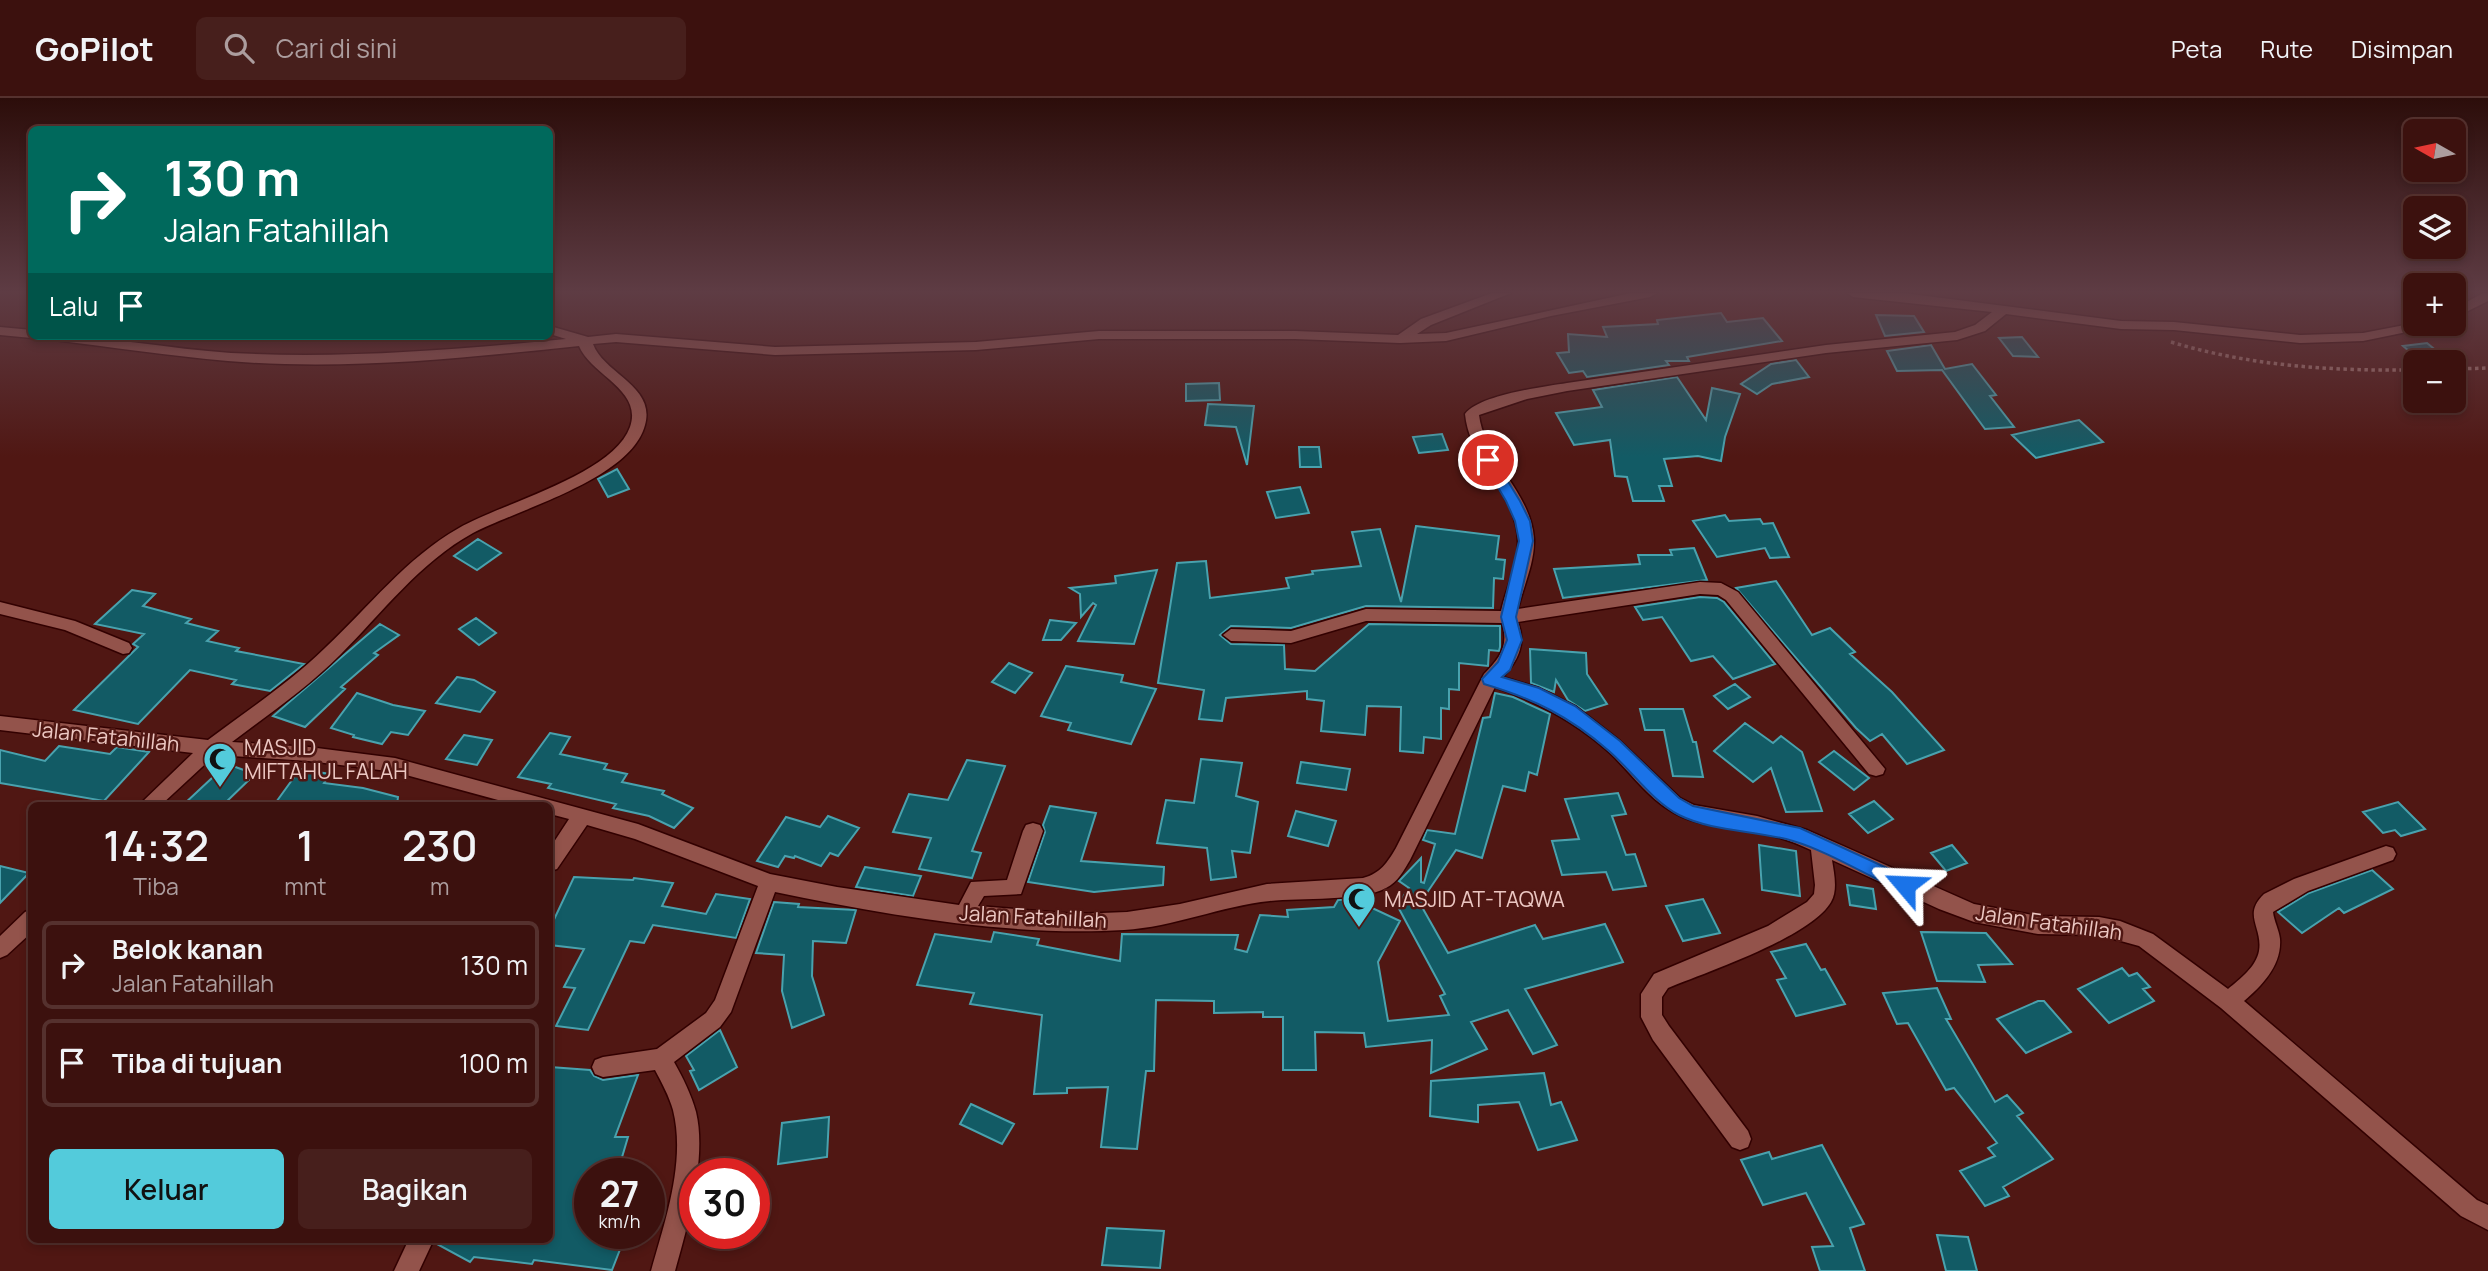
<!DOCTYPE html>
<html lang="id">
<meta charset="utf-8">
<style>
body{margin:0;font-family:Manrope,sans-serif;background:#471f1c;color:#f1f3f6;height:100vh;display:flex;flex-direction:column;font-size:26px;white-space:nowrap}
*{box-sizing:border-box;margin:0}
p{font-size:23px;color:#ac9d9e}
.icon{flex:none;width:38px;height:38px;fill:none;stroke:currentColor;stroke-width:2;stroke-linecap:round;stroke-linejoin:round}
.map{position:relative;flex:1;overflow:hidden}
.details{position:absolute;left:28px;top:704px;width:525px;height:441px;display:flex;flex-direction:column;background:#3c110e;border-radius:10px;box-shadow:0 4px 10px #0003,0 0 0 2px #55312e}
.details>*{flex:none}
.guide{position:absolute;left:28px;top:28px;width:525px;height:214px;border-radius:10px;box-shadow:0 4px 10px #0003,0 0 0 2px #55312e;background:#00695c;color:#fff;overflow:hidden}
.needle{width:46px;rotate:279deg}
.buttons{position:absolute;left:2403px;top:21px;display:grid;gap:14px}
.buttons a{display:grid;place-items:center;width:63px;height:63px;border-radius:10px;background:#3c110e;box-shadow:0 4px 10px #0003,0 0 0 2px #55312e;font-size:35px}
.speed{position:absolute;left:574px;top:1060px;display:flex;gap:14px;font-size:35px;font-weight:700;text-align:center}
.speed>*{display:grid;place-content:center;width:91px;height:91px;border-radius:50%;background:#3c110e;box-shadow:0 4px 10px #0003,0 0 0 2px #55312e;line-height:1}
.speed small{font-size:18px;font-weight:400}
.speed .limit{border:10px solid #d22;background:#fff;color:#111}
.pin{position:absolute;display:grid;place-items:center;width:60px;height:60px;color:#fff;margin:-30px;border:4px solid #fff;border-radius:50%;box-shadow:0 2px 7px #0007}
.me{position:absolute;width:77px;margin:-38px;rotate:296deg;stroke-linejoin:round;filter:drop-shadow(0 0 5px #0008)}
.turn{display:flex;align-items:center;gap:24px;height:147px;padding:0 21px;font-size:32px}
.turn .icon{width:91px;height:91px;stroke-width:2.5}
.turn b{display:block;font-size:49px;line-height:60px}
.then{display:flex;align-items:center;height:66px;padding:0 21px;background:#0003;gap:14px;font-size:26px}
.eta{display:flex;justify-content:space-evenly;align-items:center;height:119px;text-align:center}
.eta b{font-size:42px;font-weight:600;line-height:49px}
.button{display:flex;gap:14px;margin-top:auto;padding:14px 21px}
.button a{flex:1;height:80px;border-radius:10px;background:#53cbdb;color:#111;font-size:28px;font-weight:600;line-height:80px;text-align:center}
.button a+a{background:#471f1c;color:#f1f3f6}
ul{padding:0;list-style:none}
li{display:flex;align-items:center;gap:21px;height:88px;margin:0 14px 10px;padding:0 7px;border:4px solid #55312e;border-radius:10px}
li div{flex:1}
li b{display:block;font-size:26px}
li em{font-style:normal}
header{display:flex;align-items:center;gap:42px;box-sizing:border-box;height:98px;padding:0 35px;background:#3c110e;border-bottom:2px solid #55312e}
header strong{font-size:33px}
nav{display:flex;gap:38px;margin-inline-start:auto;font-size:24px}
.search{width:490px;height:63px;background:#471f1c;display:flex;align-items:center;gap:18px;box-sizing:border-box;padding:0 24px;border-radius:10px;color:#ac9d9e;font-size:26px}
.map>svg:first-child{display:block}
.building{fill:#125b65;stroke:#49a2ae;stroke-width:2}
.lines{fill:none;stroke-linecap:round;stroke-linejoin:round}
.minor-casing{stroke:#320000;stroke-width:3}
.path{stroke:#a57772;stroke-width:3.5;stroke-dasharray:3.5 3.5;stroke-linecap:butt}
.minor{fill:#93534b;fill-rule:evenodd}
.route{fill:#1a73e8;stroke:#114b97;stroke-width:2}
.labels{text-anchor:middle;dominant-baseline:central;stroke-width:5;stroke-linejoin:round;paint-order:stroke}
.street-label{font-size:21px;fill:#ecc7c2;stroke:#501713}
.poi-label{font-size:21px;fill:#ecc7c2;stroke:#501713;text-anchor:start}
</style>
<header>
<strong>GoPilot</strong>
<div class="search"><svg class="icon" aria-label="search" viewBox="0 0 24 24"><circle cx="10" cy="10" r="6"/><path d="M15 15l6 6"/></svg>Cari di sini</div>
<nav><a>Peta</a><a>Rute</a><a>Disimpan</a></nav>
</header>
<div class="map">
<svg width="2488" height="1173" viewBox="0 0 2488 1173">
<rect width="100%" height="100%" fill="#501713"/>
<path class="building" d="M1721,215L1727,224L1763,220L1782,243L1687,259L1689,263H1666L1669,267L1587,279L1583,273L1569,275L1557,255L1569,254L1568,236L1607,239L1603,229L1658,226L1657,222Z
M1876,217L1914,218L1924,234L1885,238Z
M2022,239L2038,259L2013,258L1999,240Z
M2427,245L2450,264H2422L2403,248Z
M1931,247L1945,271L1972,266L1996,297L1990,298L2014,329L1985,331L1942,272L1897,273L1887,253Z
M1796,262L1809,279L1772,286L1757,296L1741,286L1771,266Z
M1677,279L1706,322L1712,290L1740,296L1725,339L1721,363L1698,358L1664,361L1672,388H1659L1664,403H1633L1627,379L1615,378L1610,342L1574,347L1556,315L1602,309L1593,292Z
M1219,285L1220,302L1186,303V286Z
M1208,306L1254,308L1247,367L1236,329L1205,327Z
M2079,322L2103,344L2036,360L2012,337Z
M1442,336L1448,352L1419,355L1413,339Z
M1299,349H1319L1321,369H1300Z
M617,371L629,391L608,399L598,381Z
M1300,389L1309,415L1276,420L1267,394Z
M1725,417L1729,423L1760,421L1763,426L1773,425L1789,459L1770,460L1765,450L1717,459L1693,423Z
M1416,428L1499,438L1496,461L1505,462L1503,481L1494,480L1493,510L1366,508L1291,530L1231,528L1220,537L1231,546L1284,547L1285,571L1315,573L1369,526L1500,528V549L1499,553L1489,552L1488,568L1459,565V592L1449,591V611L1441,610V641L1424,639L1423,655L1400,653L1401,609L1367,608L1365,637L1321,633L1324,603L1307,601V593L1226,600L1222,623L1199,621L1204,592L1158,585L1177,465L1206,463L1210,500L1289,490L1286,480L1313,476L1312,473L1361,468L1352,434L1380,431L1401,504Z
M478,441L501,455L477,472L454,458Z
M1694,450L1707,482L1563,500L1554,471L1640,466L1638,457H1672L1670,452Z
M1157,472L1134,546L1078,543L1096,507L1093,505L1081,519L1080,496L1070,490L1116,485L1115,478Z
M1776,483L1812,537L1830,530L1855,554L1850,556L1892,594L1944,652L1907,666L1882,636L1870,643L1856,630L1736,490Z
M132,492L155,496L143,508L191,521L186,525L218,533L207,543L239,550L236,553L304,566L270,593L232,586L236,582L190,572L138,626L74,612L138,549L133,546L144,536L95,526Z
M1700,499L1717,500L1724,504L1775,566L1733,581L1713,558L1691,563L1662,519L1643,522L1635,509Z
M476,520L496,535L479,547L459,531Z
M1050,522L1076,525L1061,542H1043Z
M380,526L399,537L374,555L378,557L341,589L345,591L305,629L273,618Z
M1530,551L1586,555L1587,576L1607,606L1585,613L1568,602L1556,582L1554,594L1531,585Z
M1009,565L1032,575L1015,595L992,584Z
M1066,568L1123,577L1121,584L1156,591L1131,646L1068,632L1071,625L1041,618Z
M457,579L474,582L495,594L480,614L436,605Z
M1735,586L1750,599L1728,611L1714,598Z
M357,595L393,607L425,613L408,637L391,634L382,646L353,639L354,637L331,630Z
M1495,595L1513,599L1550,616L1537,677L1529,674L1525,693L1503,688L1482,760L1456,752L1422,802L1426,804L1422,809L1448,855L1535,827L1543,841L1605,826L1623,864L1525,891L1557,947L1533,956L1508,912L1471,924L1487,951L1431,975L1432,942L1366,949L1364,935L1315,934L1316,972H1283V919H1263V914L1214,915V903L1156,902L1154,973H1146L1137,1051L1101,1049L1108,989L1067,990V995L1034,996L1042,917L970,906L974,895L917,887L935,836L991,844L994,834L1039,841L1037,847L1120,863L1122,836L1238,837L1235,851L1247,854L1260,817L1288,819L1287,812L1334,809L1338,802L1353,801L1400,823L1378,864L1388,923L1449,917L1440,898L1445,896L1397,807L1409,790L1399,783L1421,760V784L1424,785L1435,746L1423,742L1427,732L1455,736L1483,620L1490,619Z
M1640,611H1683L1693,644H1696L1703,679L1673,678L1664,632H1645Z
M1745,625L1773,645L1781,638L1802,654L1822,713L1786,714L1771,670L1753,684L1714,653Z
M550,635L570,639L560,656L607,666L604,671L627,676L622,684L664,693L662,696L693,710L674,730L649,718L613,710L616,706L548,690L551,686L518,679Z
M464,637L492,642L477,667L446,661Z
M59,648L110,656L117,649L149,654L104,703L0,685V652L45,663Z
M1834,653L1869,680L1854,692L1819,664Z
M1201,661L1242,665L1236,698L1258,704L1250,755L1232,753L1236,779L1211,782L1207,750L1157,745L1166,702L1194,705Z
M967,662L1005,668L972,753L981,755L972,780L919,771L931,740L893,734L909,696L948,702Z
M1301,664L1350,671L1346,692L1297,685Z
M227,666L255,676L223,707H183Z
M300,671L330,676L324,685L363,690L398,699L397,707H274Z
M1618,695L1626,716L1612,718L1626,757L1635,756L1646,788L1613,792L1606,774L1562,777L1552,743L1579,741L1565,701Z
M1874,703L1893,721L1868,735L1849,716Z
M2398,704L2425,731L2401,738L2395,732L2383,735L2363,714Z
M1050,708L1096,715L1081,763L1164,769L1163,787L1094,794L1028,784L1045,734L1043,727Z
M1296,713L1336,723L1328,748L1288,738Z
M828,718L859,730L838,758L830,755L821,768L795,758L794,760L785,758L778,769L757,763L786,719L820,729Z
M1759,747L1796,753L1800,798L1762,792Z
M1952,747L1967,765L1946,773L1931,755Z
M0,768L29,775L0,805Z
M865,769L921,778L913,798L856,789Z
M2372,772L2393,791L2344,815L2339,810L2302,835L2278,814L2309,795Z
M574,779L633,782L634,780L673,785L662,808L706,816L716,796L750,801L736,840L653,827L644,845L630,843L588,932L556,928L575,890L564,889L584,851L550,847V830Z
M1847,787L1873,791L1876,811L1850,807Z
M1703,801L1720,835L1683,843L1666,808Z
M774,804L799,806L798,809L856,812L846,845L813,843L812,878L824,917L792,930L782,893L784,857L756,855Z
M1921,834L1986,835L2012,866L1978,867L1985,884L1937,883Z
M1806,846L1821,872L1825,871L1845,906L1796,918L1777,882L1786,880L1771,854Z
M2122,870L2129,878L2137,875L2150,889L2143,891L2154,903L2109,925L2078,891Z
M1937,890L1951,921H1946L1995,1004L2007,997L2023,1015L2017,1018L2053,1061L2003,1089L2009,1098L1985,1108L1960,1073L1995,1058L1988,1050L1997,1045L1954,990L1946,992L1908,925L1897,926L1883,895Z
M2038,903H2044L2071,934L2026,955L1997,921Z
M720,932L737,969L699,992L690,973L694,972L686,958Z
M550,969L590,972L594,978L603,982L638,977L615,1039H628L617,1076H590V1136H626L612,1172L534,1162L532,1166L474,1159L470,1164L435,1145L436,1141H550Z
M1544,975L1551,1007L1561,1004L1577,1042L1538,1052L1519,1004L1478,1007V1024L1430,1018L1431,983Z
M971,1006L1014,1026L1002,1046L960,1026Z
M829,1019L827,1059L778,1066L782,1025Z
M1822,1047L1864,1126L1850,1130L1865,1173H1820L1812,1149L1833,1148L1806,1095L1763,1107L1741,1062L1769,1054L1772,1061Z
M1107,1130L1164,1133L1160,1170L1102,1167Z
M1937,1137L1968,1139L1977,1173H1946Z"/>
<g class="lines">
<defs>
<path id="minor" d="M1492,195H1511L1431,227L1417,236L1446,235L1631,195H1657L1650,199L1551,218L1446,243L1400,245L1295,241H1099L976,252L775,257L616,244L593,246C604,276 656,288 645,327C631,381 519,411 473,435C420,464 382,515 340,557C307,590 269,616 232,644L309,649L395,660L638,726L770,776L837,789L959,807L971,784L1007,782L1023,733L1026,727L1033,725L1040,727L1043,733L1021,796L984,798L978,808L1075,816L1127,814L1180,806L1267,786L1363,780C1381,775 1387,765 1396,750L1484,576C1500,560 1509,548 1502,525L1366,523L1291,545L1231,543L1223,537L1231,531L1291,533L1366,511L1501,513C1506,490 1518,468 1518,444C1518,396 1470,366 1465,316C1479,297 1542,289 1567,285L1826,247L1955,234L1975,227L1992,214L1853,199L1847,195H1903L2121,223L2174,224L2300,237L2363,235L2415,225L2433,226L2431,229L2363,243L2300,245L2174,232L2121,231L2006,216L1985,233L1957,242L1826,255L1567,293L1527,301L1479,317C1485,364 1531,394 1534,441C1535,465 1523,489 1518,511L1700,484L1721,485L1738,494L1885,671L1883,676L1876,678L1869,676L1726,502L1718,497L1700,496L1518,524C1526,546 1519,561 1503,579L1539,590L1575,608L1620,643L1680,700L1694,707L1757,718L1807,732L1974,806L2038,818L2099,819L2120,823L2153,836L2228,891C2240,881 2256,869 2259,853C2263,829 2242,817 2264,796L2294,781L2386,748L2393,750L2396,756L2393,762L2308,793L2273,814C2274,823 2279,832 2280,841C2282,867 2262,888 2244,903L2477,1102L2488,1107V1132L2461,1118L2221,910L2139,848L2099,837L2038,836L1974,824L1939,811L1832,762C1834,775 1838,792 1831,804C1811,839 1707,874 1668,890L1662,899V917L1669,928L1748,1033L1751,1041L1748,1049L1740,1052L1732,1049L1653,942L1641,919V896L1654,876L1768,828L1807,804L1814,796L1815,787L1811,752C1794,744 1774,737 1755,734C1726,728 1694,729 1668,711C1646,697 1629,673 1610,655C1576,624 1538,604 1495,589L1410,762C1404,772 1398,784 1386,790C1363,803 1299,800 1270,803C1221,808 1174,829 1124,832C1011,839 886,817 775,794L731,914L720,929L674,964C683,980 691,996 696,1014C707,1060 688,1127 675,1173H651C665,1123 686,1064 673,1012C669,998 662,985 655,972L603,979L595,976L592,969L595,962L603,959L657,951L706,915L715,902L758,788L635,741L587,727L557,771L550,773V750L569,721L550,716V707H516L395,674L309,663L215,657L161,707H139L193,655L0,632V618L208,642C248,612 289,585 325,550C369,509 406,460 459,430C502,405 613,377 630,329C643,292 591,277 579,248C463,260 345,273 228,263C170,258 111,249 53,242L46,238C109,238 169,251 231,255C343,261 454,252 566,241L550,236V228L588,239L616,236L775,249L976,244L1099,233H1295L1398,237L1421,221Z
M2483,195H2488V203L2454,220V211Z
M0,229L32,232V238H37L32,240L0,237Z
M0,504L75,523L129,545L132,550L129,555L123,556L65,532L0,516Z
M32,811V834L7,857L0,860V838L25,814Z
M409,1141H434L419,1173H394Z"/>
</defs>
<use href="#minor" class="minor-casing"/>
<path class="path" d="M2171,244C2251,268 2331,273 2415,272
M2454,271L2488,270"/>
<use href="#minor" class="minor"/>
</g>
<linearGradient id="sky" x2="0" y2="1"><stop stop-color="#2c0d0a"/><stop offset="0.54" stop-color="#5e3c44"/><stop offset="1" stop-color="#5e3c44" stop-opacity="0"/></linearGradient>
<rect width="2488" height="359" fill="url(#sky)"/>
<path class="route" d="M1488,358L1493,359L1520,403L1530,423L1533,443L1516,519L1522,542L1510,572L1502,579L1539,590L1575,608L1620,643L1679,700L1693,708L1800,730L1911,781L1914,787L1911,792L1905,795L1899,792C1866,777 1827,753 1793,743C1756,732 1713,734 1679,717C1652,703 1632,673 1609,653C1569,618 1534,601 1484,586L1482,581L1498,564L1507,542L1501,519L1519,443L1515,423L1506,403L1482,362Z"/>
<defs>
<symbol id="mosque-pin" viewBox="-11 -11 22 30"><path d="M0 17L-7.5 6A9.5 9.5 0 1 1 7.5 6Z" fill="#53cbdb" stroke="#501713"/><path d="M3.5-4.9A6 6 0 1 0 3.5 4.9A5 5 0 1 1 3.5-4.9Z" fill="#111"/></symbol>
</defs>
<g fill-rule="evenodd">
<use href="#mosque-pin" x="201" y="642" width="38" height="52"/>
<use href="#mosque-pin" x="1340" y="782" width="38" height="52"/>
</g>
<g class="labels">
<g class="street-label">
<text transform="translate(106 638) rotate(6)">Jalan Fatahillah</text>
<text transform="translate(1033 818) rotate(3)">Jalan Fatahillah</text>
<text transform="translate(2049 824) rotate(8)">Jalan Fatahillah</text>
</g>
<g class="poi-label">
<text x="244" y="649">MASJID<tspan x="244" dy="24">MIFTAHUL FALAH</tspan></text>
<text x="1384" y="801">MASJID AT-TAQWA</text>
</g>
</g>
</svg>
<div class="buttons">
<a><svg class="needle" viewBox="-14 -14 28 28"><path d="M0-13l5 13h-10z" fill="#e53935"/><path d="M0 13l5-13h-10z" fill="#ac9d9e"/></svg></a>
<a><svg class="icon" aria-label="layers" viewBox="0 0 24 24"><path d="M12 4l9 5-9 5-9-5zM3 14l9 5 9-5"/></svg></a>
<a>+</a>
<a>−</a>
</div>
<div class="speed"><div>27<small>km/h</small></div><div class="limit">30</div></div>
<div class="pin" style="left:1488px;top:362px;background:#d93025"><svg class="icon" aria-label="arrive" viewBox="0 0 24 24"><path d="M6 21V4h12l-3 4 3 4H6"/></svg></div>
<svg class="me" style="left:1905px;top:787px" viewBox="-20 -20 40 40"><path d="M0-17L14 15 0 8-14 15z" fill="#1a73e8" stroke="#fff" stroke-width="4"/></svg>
<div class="guide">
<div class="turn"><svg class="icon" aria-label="right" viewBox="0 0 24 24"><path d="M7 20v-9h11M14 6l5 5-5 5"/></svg><div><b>130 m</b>Jalan Fatahillah</div></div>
<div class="then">Lalu<svg class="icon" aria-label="arrive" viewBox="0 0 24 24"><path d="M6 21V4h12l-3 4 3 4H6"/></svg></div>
</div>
<section class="details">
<div class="eta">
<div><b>14:32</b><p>Tiba</p></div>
<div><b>1</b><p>mnt</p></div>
<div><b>230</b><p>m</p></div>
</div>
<ul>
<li><svg class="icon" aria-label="right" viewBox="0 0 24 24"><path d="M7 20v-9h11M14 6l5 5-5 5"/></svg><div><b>Belok kanan</b><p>Jalan Fatahillah</p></div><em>130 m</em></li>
<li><svg class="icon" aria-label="arrive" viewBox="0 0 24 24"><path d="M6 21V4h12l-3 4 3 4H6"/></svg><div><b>Tiba di tujuan</b></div><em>100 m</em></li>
</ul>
<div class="button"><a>Keluar</a><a>Bagikan</a></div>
</section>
</div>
